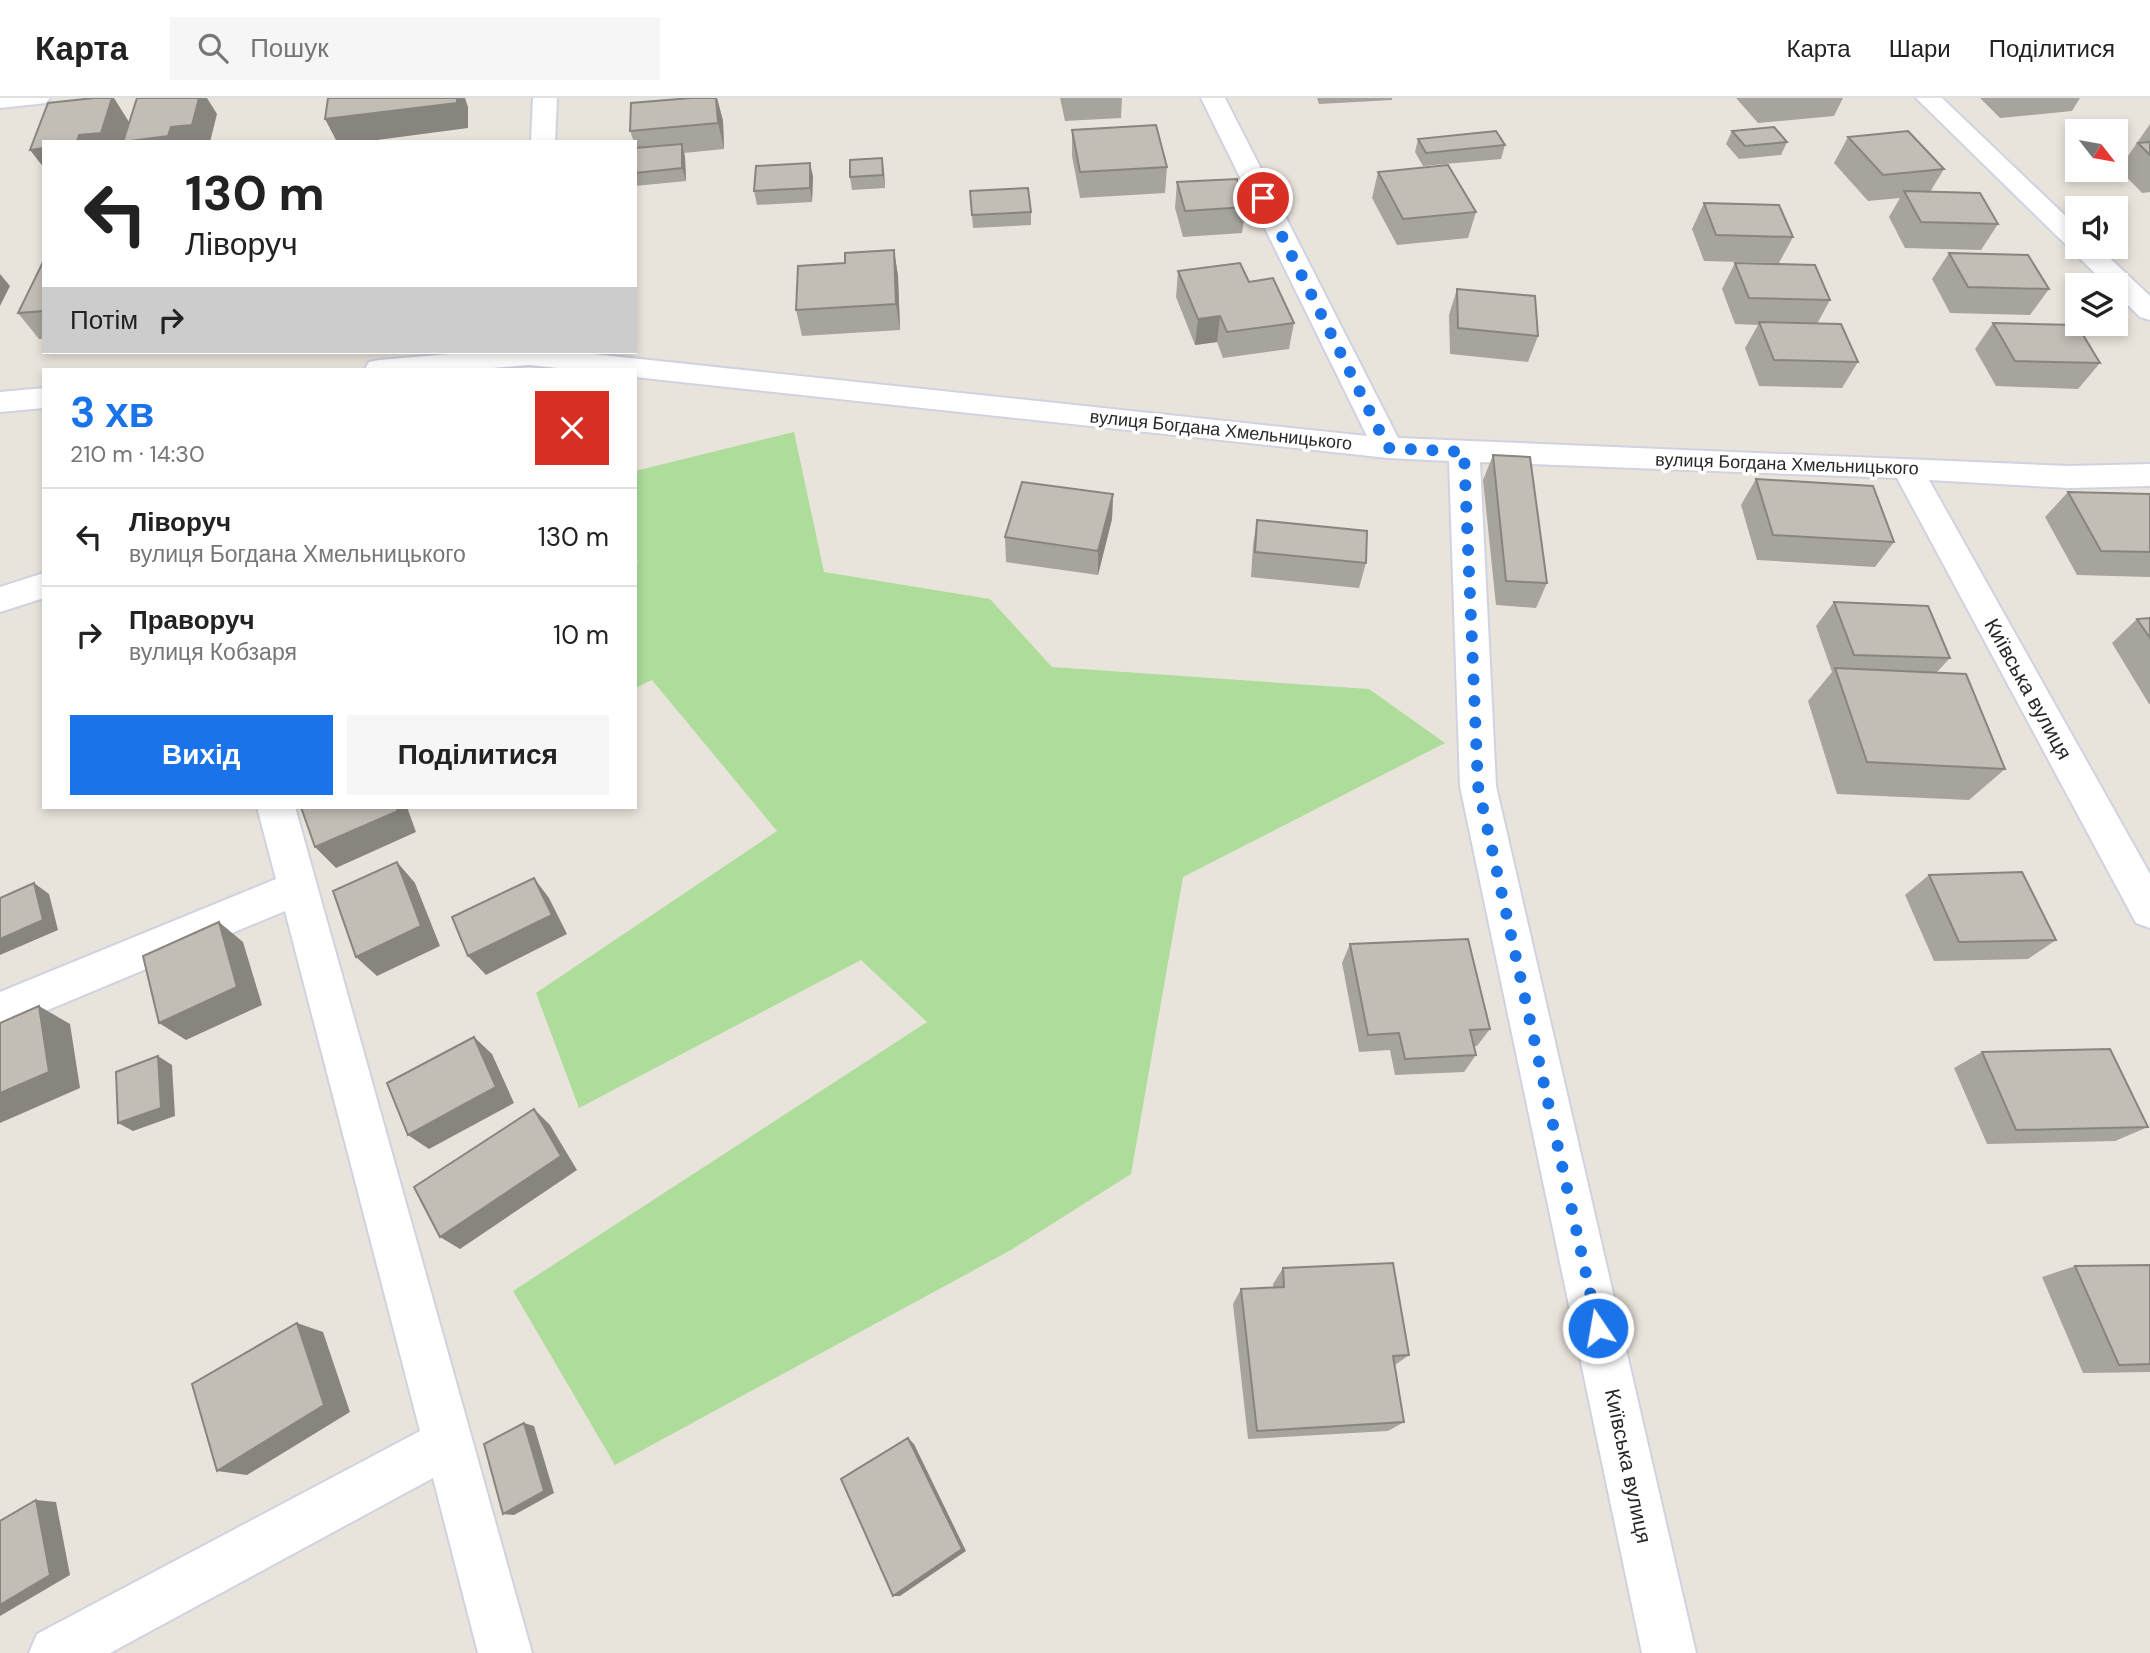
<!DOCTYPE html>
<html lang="uk">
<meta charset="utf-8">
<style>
body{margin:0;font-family:"DM Sans",sans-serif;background:#f6f6f6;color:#222;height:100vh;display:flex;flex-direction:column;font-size:26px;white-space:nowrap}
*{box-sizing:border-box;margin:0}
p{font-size:23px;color:#767676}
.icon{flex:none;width:38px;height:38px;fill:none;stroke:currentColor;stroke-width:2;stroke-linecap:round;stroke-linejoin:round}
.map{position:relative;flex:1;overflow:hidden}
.panel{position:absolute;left:42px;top:270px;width:595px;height:441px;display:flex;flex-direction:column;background:#fff;border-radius:0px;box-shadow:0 4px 10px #0003}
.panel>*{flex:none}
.top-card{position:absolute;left:42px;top:42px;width:595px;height:214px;border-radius:0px;box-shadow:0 4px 10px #0003;background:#fff;color:#222;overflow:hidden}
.needle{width:46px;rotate:121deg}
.buttons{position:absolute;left:2065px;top:21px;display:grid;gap:14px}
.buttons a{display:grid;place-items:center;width:63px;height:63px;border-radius:0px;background:#fff;box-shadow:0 4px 10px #0003;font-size:35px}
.pin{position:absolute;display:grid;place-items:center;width:60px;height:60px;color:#fff;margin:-30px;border:4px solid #fff;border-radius:50%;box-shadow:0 2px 7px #0007}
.me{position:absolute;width:77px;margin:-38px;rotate:348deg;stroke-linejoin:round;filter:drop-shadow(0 0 5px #0008)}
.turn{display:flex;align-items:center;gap:24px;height:147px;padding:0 28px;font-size:32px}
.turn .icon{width:91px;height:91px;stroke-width:2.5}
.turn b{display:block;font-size:49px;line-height:60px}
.then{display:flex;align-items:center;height:66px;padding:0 28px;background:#0003;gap:14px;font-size:26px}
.round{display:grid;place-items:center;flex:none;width:74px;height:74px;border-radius:0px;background:#f6f6f6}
.head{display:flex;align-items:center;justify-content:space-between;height:119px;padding:0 28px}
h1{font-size:42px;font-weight:700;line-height:52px;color:#1a73e8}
.action{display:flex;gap:14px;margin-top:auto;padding:14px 28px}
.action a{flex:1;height:80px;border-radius:0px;background:#1a73e8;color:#fff;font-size:28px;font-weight:700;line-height:80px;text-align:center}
.action a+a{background:#f6f6f6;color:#222}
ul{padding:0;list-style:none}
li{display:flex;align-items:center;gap:21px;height:98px;padding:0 28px;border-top:2px solid #e0e0e0}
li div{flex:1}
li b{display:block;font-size:26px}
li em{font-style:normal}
header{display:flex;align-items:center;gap:42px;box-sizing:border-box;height:98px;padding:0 35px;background:#fff;border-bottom:2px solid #e0e0e0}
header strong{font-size:33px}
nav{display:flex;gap:38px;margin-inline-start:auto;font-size:24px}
.search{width:490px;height:63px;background:#f6f6f6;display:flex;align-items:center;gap:18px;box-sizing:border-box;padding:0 24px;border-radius:0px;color:#767676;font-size:26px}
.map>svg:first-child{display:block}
.green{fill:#addc9b}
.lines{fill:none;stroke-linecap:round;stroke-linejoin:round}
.minor-casing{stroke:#d0d2e0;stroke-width:4}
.minor{fill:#fff;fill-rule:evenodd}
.wall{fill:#a7a39d}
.shaded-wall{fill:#88857f}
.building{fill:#c2beb6;stroke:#88857f;stroke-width:2}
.route{stroke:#1a73e8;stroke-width:12;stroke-dasharray:0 21.6}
.labels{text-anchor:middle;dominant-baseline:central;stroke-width:7;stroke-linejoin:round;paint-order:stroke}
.far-street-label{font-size:18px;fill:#282828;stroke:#fff}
.street-label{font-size:21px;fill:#282828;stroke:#fff}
</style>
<header>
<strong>Карта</strong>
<div class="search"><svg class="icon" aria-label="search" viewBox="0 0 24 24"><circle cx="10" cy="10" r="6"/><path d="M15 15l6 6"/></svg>Пошук</div>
<nav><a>Карта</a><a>Шари</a><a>Поділитися</a></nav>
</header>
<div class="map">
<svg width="2150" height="1555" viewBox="0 0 2150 1555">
<rect width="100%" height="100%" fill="#e9e4db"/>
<path class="green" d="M794,334L824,474L990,501L1052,569L1369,591L1445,645L1183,779L1131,1076L1011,1152L615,1367L513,1193L927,924L861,862L579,1010L536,895L777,733L652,582L635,590V468L638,466L635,448V373Z"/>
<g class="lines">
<defs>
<path id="minor" d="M0,0H50L46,5L0,10Z
M533,0H557L555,44H531Z
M1201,0H1225L1398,340L2069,368L2150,366V388L2069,390L1929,382L2150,776V830L2136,825L1897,380L1480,364L1496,688L1696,1555H1642L1460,688L1449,363L1388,360L635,279V271H568L529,267L481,271H365L369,264L379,262L473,254H574L1367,338Z
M1916,0H1942L2077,129V149H2098L2150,198V222L2140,219L2116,195V187H2107Z
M44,290V310L0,314V294Z
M44,475V500L0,514V489Z
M257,709H295L532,1555H478L433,1380L110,1555H29L37,1536L420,1333L285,813L0,932V894L276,781Z"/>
</defs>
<use href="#minor" class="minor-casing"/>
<use href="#minor" class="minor"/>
</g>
<path class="wall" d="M717,0L723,23L724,51L684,55L685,59L686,83L635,88V44H634L630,33Z
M1060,0H1122L1121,20L1065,23Z
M1317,0H1392V2L1319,6Z
M1736,0H1843L1834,18L1758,25Z
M1980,0H2080L2072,13L2000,20Z
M2150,26V94L2142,95L2119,71Z
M1072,32L1167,69L1165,95L1080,100L1072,58Z
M1732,33L1787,44L1781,57L1739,61L1726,46Z
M1848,39L1944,71L1930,94L1998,126L1981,152L1905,150L1889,119L1900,100L1868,103L1834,65Z
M1418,41L1505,47L1501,61L1423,68L1415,54Z
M884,73L885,90L852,92L850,79Z
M1378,74L1476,114L1468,140L1397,147L1372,100Z
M813,78L812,104L757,107L754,93Z
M1177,84L1246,109L1242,135L1183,139L1175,110Z
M970,93L1031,114V127L973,130Z
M1704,105L1793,139L1779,165L1704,163L1692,131Z
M894,152L898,178L900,232L802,238L796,212L845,165Z
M1949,155L2049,191L2030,217L1950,215L1932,181Z
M44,162V241H39L18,215Z
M1735,165L1830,202L1817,226L1858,264L1842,290L1759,288L1745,250L1758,227L1735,226L1722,191Z
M1178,173L1249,184L1294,225L1289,251L1223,260L1217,244L1195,247L1176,199Z
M1457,191L1538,238L1528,264L1450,256L1449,217Z
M1993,225L2100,265L2078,291L1996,288L1975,251Z
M1493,357L1547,485L1536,510L1496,507L1483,382Z
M1756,381L1894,444L1875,469L1757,462L1741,407Z
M2068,394L2150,396V479L2077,477L2045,419Z
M1113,396L1112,421L1098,477L1006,464L1005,439Z
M1257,422L1366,465L1359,490L1251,479L1253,447Z
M1834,504L1950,560L1937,574L2005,671L1969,702L1837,696L1808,603L1832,574L1816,528Z
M2150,520V606H2149L2112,545L2137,521Z
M1929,777L2056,842L2028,861L1934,863L1905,797Z
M1350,846L1490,931L1477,948H1474L1476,957L1464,974L1395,977L1390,952L1359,954L1342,865Z
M1982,954L2148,1029L2115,1043L1987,1046L1954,970Z
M2150,1167V1274L2083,1275L2042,1179L2075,1168Z
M1283,1170L1409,1257L1395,1267L1404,1324L1388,1333L1248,1341L1233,1206L1241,1191L1273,1189V1186Z"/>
<path class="shaded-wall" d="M112,0H114L129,24L123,44H77L79,37Z
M199,0H207L217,16L210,44H123L171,29Z
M457,0H465L468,9V30L362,44H337L325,21Z
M717,0L723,23L724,51L718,25Z
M682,46L685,59L686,83L682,70Z
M44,50V70L30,52Z
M882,60L884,73L885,90L883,77Z
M810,65L813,78L812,104L810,90Z
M894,152L898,178L900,232L896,206Z
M0,176L10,188L0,208Z
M1220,218L1217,244L1195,247L1198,221Z
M1113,396L1112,421L1098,477V453Z
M396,709H407L416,734L336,770L315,749Z
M397,764L415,785L440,848L377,878L356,859Z
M534,780L549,800L567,836L486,877L468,858Z
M34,785L49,796L58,832L0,857V841Z
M219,824L243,844L262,907L186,942L159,925Z
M39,908L70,926L80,990L0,1025V995Z
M474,939L492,956L514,1005L429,1051L408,1037Z
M158,958L172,967L175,1018L133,1033L118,1025Z
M534,1011L550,1027L577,1072L460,1151L440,1139Z
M297,1225L323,1234L350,1314L247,1377L217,1373Z
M524,1325L534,1328L554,1395L514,1417L503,1416Z
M908,1340L914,1346L966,1453L900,1498H893Z
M36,1402L56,1404L70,1477L0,1518V1507Z"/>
<path class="building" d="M94,0H112L101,35L79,37L77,44H44V50L30,52L48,5Z
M137,0H199L192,27L171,29L168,38L123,44Z
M328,0H457V5L325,21Z
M691,0H716L718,25L630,33L631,5Z
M1156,27L1167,69L1080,74L1072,32Z
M1774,29L1787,44L1745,48L1732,33Z
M1496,33L1505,47L1426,55L1418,41Z
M1908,33L1944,71L1883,77L1848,39Z
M2150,44V57L2138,45Z
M682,46V70L635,75V50Z
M882,60L883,77L850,79V62Z
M810,65V90L754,93L756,68Z
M1448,67L1476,114L1403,121L1378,74Z
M1237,81L1246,109L1185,113L1177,84Z
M1028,90L1031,114L972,117L970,93Z
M1904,93L1980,95L1998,126L1921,124Z
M1704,105L1779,107L1793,139L1716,137Z
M894,152L896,206L796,212L798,168L845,165V155Z
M1949,155L2028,157L2049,191L1968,189Z
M44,162V213L18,215Z
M1240,165L1249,184L1273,180L1294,225L1227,234L1220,218L1198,221L1178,173Z
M1735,165L1815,167L1830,202L1749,200Z
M1457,191L1535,198L1538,238L1458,230Z
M1759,224L1841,226L1858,264L1774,262Z
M1993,225L2077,227L2100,265L2015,263Z
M1493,357L1530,359L1547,485L1506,483Z
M1756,381L1873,388L1894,444L1773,437Z
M1022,384L1113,396L1098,453L1005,439Z
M2068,394L2150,396V454L2101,453Z
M1257,422L1367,433L1366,465L1255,454Z
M1834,504L1928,508L1950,560L1854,557Z
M2150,520V540L2137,521Z
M1835,570L1966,576L2005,671L1867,664Z
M301,709H396L398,713L315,749Z
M397,764L421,828L356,859L333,793Z
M2022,774L2056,842L1959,844L1929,777Z
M534,780L552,817L468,858L452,819Z
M34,785L43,822L0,841V800Z
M219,824L237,889L159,925L143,858Z
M1468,841L1490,931L1470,932L1476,957L1405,961L1399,935L1368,937L1350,846Z
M39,908L49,974L0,995V925Z
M474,939L496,989L408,1037L387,985Z
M2110,951L2148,1029L2016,1032L1982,954Z
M158,958L161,1010L118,1025L116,974Z
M534,1011L561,1058L440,1139L414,1089Z
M1393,1165L1409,1257L1393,1258L1404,1324L1257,1333L1241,1191L1284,1189L1283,1170Z
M2150,1167V1266L2119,1267L2075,1168Z
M297,1225L324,1307L217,1373L192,1286Z
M524,1325L544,1393L503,1416L484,1346Z
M908,1340L962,1451L893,1498L841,1381Z
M36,1402L50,1477L0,1507V1423Z"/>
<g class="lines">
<path class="route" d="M1263,100L1388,350L1464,354L1478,688L1598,1230"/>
</g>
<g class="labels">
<g class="far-street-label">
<text transform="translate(1221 332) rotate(6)">вулиця Богдана Хмельницького</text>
<text transform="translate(1787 366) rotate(2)">вулиця Богдана Хмельницького</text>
</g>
<g class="street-label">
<text transform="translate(2028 591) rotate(61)">Київська вулиця</text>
<text transform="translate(1628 1368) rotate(78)">Київська вулиця</text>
</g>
</g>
</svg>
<div class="buttons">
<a><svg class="needle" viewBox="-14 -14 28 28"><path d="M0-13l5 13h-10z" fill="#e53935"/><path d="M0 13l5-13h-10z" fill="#767676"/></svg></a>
<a><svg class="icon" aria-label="sound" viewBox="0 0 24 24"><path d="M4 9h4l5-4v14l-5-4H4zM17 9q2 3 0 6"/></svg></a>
<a><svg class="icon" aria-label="layers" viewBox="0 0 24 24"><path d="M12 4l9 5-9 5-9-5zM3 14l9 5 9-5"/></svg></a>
</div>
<div class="pin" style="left:1263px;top:100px;background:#d93025"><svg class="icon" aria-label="arrive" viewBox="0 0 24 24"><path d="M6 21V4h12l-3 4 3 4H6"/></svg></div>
<svg class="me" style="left:1598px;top:1230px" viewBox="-20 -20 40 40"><circle r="17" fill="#1a73e8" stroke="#fff" stroke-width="3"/><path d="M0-11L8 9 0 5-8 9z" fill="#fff"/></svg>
<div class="top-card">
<div class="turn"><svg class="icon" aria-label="left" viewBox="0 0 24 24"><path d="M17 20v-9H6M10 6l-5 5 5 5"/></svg><div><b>130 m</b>Ліворуч</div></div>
<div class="then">Потім<svg class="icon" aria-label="right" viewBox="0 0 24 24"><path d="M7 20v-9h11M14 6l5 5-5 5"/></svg></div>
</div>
<section class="panel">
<div class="head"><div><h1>3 хв</h1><p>210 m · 14:30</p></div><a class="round" style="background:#d93025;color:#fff"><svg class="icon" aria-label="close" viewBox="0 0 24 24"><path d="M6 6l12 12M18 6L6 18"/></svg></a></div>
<ul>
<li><svg class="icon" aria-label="left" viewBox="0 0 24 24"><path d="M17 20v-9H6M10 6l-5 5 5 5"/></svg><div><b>Ліворуч</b><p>вулиця Богдана Хмельницького</p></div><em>130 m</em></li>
<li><svg class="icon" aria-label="right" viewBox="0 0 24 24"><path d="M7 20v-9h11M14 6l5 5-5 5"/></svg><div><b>Праворуч</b><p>вулиця Кобзаря</p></div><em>10 m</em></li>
</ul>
<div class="action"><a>Вихід</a><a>Поділитися</a></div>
</section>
</div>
